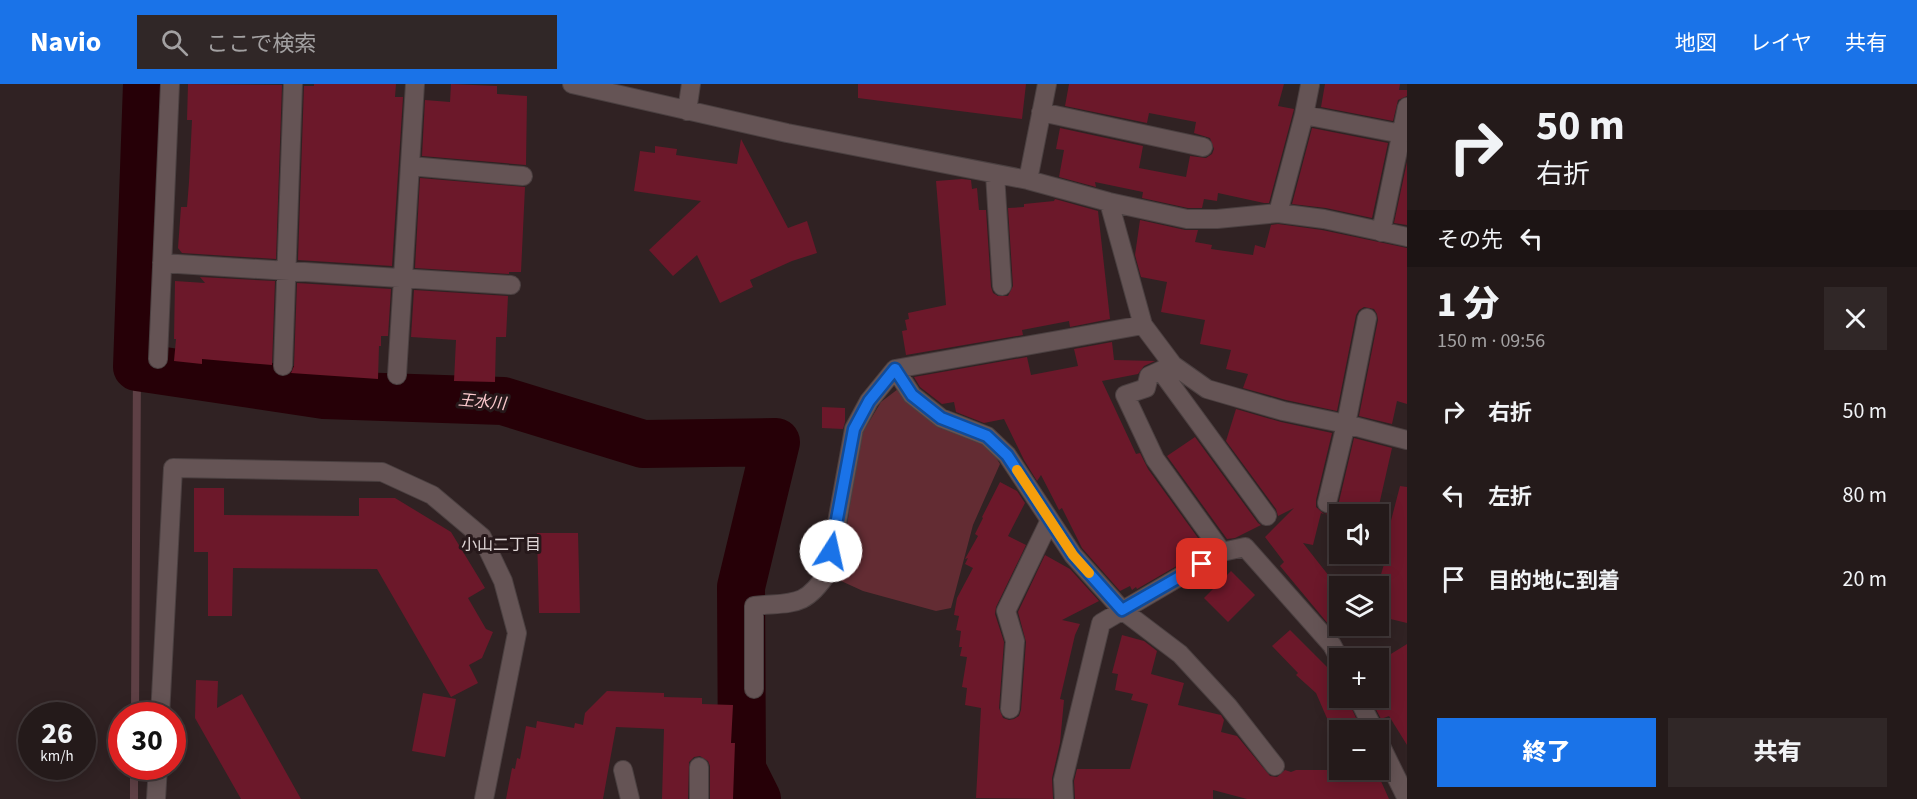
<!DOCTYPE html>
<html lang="ja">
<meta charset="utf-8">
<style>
body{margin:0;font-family:"Source Sans 3","Noto Sans JP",sans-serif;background:#302727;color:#f1f3f6;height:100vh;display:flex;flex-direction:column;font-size:22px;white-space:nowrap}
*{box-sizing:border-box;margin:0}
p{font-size:20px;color:#a3a1a2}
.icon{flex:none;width:33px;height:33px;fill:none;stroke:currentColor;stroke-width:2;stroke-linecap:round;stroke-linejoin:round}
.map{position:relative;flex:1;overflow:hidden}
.panel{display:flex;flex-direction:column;background:#241a1a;width:510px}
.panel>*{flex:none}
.guide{background:#241a1a;color:#f1f3f6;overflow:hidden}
.controls{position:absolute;left:1329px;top:420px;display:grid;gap:12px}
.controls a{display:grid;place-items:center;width:60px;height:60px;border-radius:0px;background:#241a1a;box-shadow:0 3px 15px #0003,0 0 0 2px #413839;font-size:30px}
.speed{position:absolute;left:18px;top:618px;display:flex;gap:12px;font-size:30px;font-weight:700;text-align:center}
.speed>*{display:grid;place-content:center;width:78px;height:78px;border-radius:50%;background:#241a1a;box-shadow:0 3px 15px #0003,0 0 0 2px #413839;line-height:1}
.speed small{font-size:15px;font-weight:400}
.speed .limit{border:9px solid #d22;background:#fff;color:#111}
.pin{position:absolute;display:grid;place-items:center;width:51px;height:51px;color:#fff;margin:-26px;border-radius:12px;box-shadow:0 3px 9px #0006}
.me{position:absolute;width:66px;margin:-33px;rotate:10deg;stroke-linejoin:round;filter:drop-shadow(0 0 4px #0008)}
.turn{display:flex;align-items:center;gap:21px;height:126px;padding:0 30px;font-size:27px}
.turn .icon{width:78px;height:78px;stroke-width:2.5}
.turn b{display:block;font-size:42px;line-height:51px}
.then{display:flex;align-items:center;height:57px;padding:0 30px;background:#0003;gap:12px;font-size:22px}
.round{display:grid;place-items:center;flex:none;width:63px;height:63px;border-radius:0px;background:#302727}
.head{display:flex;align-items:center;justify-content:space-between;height:102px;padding:0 30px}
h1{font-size:36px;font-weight:800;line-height:45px}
.cta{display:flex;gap:12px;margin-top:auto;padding:12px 30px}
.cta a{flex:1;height:69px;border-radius:0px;background:#1a73e8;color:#fff;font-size:24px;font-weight:800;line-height:69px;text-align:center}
.cta a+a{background:#302727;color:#f1f3f6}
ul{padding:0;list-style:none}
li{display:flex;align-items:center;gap:18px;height:84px;padding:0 30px}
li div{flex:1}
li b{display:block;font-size:22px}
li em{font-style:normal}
header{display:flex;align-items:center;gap:36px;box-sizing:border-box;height:84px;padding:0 30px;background:#1a73e8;color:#fff}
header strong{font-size:28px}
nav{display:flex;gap:33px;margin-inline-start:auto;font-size:21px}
.search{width:420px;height:54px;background:#302727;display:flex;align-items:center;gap:15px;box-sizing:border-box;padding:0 21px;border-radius:0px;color:#a3a1a2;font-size:22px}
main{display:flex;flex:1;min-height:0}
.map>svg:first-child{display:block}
.green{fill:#632c33}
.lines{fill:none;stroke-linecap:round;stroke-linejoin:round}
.stream{stroke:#5e4045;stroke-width:8}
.river{stroke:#260007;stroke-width:48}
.building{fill:#6c182a}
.minor-casing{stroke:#4b4041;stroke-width:20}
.minor{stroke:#655455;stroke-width:18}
.route-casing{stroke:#114b97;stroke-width:15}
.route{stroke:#1a73e8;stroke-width:10}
.slow{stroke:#f59e0b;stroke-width:10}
.labels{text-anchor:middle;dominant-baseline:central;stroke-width:6;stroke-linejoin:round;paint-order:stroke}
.water-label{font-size:16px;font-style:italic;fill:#fcc9cd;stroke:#26181a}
.neighbourhood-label{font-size:16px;fill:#e0d7d7;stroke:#26181a}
</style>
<header>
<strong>Navio</strong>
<div class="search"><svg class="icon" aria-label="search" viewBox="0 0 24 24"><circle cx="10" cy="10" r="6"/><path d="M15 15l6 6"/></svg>ここで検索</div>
<nav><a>地図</a><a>レイヤ</a><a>共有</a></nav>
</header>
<main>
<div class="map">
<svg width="1407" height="715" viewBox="0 0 1407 715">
<rect width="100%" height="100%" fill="#302223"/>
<path class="green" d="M898,305L987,359L1000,380L973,441L951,524L936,527L863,507L839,496L860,353L881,318Z"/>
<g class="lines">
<path class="stream" d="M135,632L137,283
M134,715V682"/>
<path class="river" d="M147,0L137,283L324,311L503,317L643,360L776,358L741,503L742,685L757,715"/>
</g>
<path class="building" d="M188,0L282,1L276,175L182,169L178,164L181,123H187L189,98L192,36H187Z
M314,0H396L395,13H403L392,182L298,176L304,2H314Z
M451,0L497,2V10L527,12L526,81L422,72L425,16L450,18Z
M858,0H1026L1022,35L858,14Z
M1069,0H1284L1278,22L1294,25L1269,119H1264L1218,109L1217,117L1204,115L1202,124H1188L1142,114L1143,108L1095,98L1096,103L1059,93L1064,66L1056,65L1060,44L1143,62L1139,84L1186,93L1190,72L1206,74L1212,70L1214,65L1210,54L1194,49L1196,38L1149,29L1147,39L1065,22Z
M1325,0H1400L1399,6H1407V12L1398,16L1393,37L1321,23Z
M1312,44L1388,59L1372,134L1326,124L1292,120Z
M741,55L788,144L807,137L817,169L792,177L750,196L753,203L720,219L697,171L673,192L649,166L701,117L634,107L640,67L655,69V62L677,65L676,71L737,80Z
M1407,78V141L1394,139Z
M420,94L525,103L521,188H509V190L415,184Z
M962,95L971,96L972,105L977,104L979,126H986L991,203L993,209L998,212H1008L1013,202L1008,124L1024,123V120L1054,117L1055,115L1098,127L1110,235L1070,243L1069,237L1022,246L1023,251L906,271L902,247L907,246L905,236L909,235L908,229L946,221L936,97Z
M1140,136L1185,146H1198L1195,158L1212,161L1211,165L1253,171L1255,161L1265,164L1271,141L1278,140L1322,146L1407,164V320L1397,317L1392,340L1359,332L1378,236L1377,230L1374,225L1364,223L1359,226L1356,231L1337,327L1286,316L1243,304L1248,290L1226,285L1231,266L1200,260L1205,236L1161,228L1167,198L1141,193L1135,171Z
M200,193L275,197L272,281L202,275V280L174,277L176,255H174L175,197L205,199Z
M297,199L391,205L388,252H381V262H379L378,295L291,289L294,282Z
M414,206L508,212L506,253H496L495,298L454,297L456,256L411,253Z
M1112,258L1114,276L1155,277L1144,282L1138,290L1102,297L1136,370L1140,369L1148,385L1206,465L1137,505L1136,503L1132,506L1130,502L1120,507L1082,464L1062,424L1059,426L1041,391L1037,397L1024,376L1004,335L984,339L956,328L954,318L942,320L920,303L914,293L1027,273L1031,291L1078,282L1074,265Z
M822,323L845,324V338L843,345L822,344Z
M1236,325L1281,338L1332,349L1316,416V423L1324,430L1321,429L1313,461L1303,459L1340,506V533L1329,541L1280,482L1284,478L1265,453L1294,424L1278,432L1276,425L1226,357Z
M1195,353L1258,439L1261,441L1235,454L1227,455L1167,372Z
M1354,354L1392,364L1377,430H1340V433L1325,430L1335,427L1338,422Z
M1000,398L1017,407L1025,419L1008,452L1026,461L996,523L995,530L1004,558L999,624L1003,634L1009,636L1014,635L1019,632L1021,626L1026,558L1018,528L1045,471L1070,485L1099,517L1062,536L1080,540L1075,551L1060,615L1064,616L1060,659L1052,694L1053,715L976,714L981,624L965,621L967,604L962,603L967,573L960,572L962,563H959L961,547L956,546L959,532L954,531L957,514L973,484L965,480L968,474L965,475L978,452L975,450L983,434L982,433Z
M1400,402L1407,403V539L1378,532V501L1384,480L1380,479Z
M194,404H224V431L359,432V414H395L451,448L485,504L468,514L486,545L493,548L482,574L469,581L478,599L451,613L377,485L233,484L232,532H208V468H194Z
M537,449H578L580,529H539Z
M1231,487L1255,511L1228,538L1204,514Z
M1290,546L1340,596V614H1347L1361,645L1356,646H1340V654L1336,655L1316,609L1296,591L1298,589L1272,562Z
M1122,551L1144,557L1157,567L1151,590L1184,599L1178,621L1221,631L1224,636L1221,648L1237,652L1270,692L1277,693L1285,686L1291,688L1296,686H1376L1389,715H1247L1213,706V715H1075L1074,697L1077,685H1130L1148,620L1131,616L1133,610L1115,606L1118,590L1112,589Z
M1407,560V661L1389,632L1381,635L1370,614H1378V578Z
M196,596L218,597L217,624L242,610L301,715H241L195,634Z
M607,607L664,609V613L702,614V620L733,621L731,659H735L733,715H710V682L708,677L700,672L694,673L689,678L688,715H662L664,645L616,643L603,715H506L512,684L515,685L517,674L520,675L526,642L536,644L537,637L574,644L575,639L583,641L585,629Z
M423,609L456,615L445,673L412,667Z"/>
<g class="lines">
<defs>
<path id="minor" d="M572,0L787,49L1028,96L1109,118L1187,135H1217L1278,129L1324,135L1407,153
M687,27L691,0
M1041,28L1203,63
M1304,31L1402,50
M410,82L523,92
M995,90L1002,202
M1028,96L1047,0
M1109,118L1143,241L1173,281L1207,305L1283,327L1346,340L1367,234
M1278,129L1304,31L1310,1
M1381,148L1407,23
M162,179L511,201
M158,275L170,0
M1173,281L1149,292L1146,304L1125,311L1155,375L1222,468
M283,282L293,0
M895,285L912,311L941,334L987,352L1007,371L1073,471L1122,526L1180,570L1228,622L1275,682
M1161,287L1267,432
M397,291L415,0
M1327,419L1346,340L1407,356
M754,605V522C793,518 805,524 828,488L854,345L869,317L895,285L1143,241
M1358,614L1374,646
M1010,625L1015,557L1006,527L1050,436
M160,632L173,384L382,388L432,411L482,453L503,497L517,549L484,715
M1378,656L1407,715
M699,683V715
M623,686L630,715
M156,715L158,682
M1064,715L1063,696L1101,539L1222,468L1245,463L1332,561L1340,576"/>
</defs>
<use href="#minor" class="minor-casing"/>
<use href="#minor" class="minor"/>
</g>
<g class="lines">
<defs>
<path id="route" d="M831,467L854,345L869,317L895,285L912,311L941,334L987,352L1007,371L1073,471L1122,526L1202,480"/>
</defs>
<use href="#route" class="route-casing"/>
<use href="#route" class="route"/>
<path class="slow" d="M1017,386L1073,471L1089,489"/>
</g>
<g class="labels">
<g class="water-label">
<text transform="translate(482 318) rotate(5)">王水川</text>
</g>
<g class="neighbourhood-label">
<text x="501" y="461">小山二丁目</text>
</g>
</g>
</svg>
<div class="controls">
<a><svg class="icon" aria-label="sound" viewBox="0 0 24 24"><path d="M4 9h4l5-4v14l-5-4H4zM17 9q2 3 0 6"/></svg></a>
<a><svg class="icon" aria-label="layers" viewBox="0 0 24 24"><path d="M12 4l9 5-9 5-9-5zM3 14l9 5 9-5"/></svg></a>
<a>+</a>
<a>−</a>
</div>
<div class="speed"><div>26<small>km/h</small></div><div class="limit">30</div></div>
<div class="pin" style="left:1202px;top:480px;background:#d93025"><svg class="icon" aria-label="arrive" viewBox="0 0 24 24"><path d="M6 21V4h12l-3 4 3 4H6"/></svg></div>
<svg class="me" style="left:831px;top:467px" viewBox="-20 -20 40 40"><circle r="19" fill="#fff"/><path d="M0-13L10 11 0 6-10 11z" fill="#1a73e8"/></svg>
</div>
<section class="panel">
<div class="guide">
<div class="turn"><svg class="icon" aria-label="right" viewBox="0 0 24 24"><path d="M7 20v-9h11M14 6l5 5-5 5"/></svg><div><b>50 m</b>右折</div></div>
<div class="then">その先<svg class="icon" aria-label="left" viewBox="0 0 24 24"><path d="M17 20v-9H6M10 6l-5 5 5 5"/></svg></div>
</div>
<div class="head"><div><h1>1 分</h1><p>150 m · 09:56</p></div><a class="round"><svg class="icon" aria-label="close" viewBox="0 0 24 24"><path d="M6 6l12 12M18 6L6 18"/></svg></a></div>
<ul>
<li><svg class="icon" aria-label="right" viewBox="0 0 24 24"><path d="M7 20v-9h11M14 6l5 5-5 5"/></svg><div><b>右折</b></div><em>50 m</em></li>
<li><svg class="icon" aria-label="left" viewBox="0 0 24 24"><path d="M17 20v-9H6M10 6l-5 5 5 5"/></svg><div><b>左折</b></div><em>80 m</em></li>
<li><svg class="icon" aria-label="arrive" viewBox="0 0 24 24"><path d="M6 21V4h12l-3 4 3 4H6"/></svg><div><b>目的地に到着</b></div><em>20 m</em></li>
</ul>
<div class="cta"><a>終了</a><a>共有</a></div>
</section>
</main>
